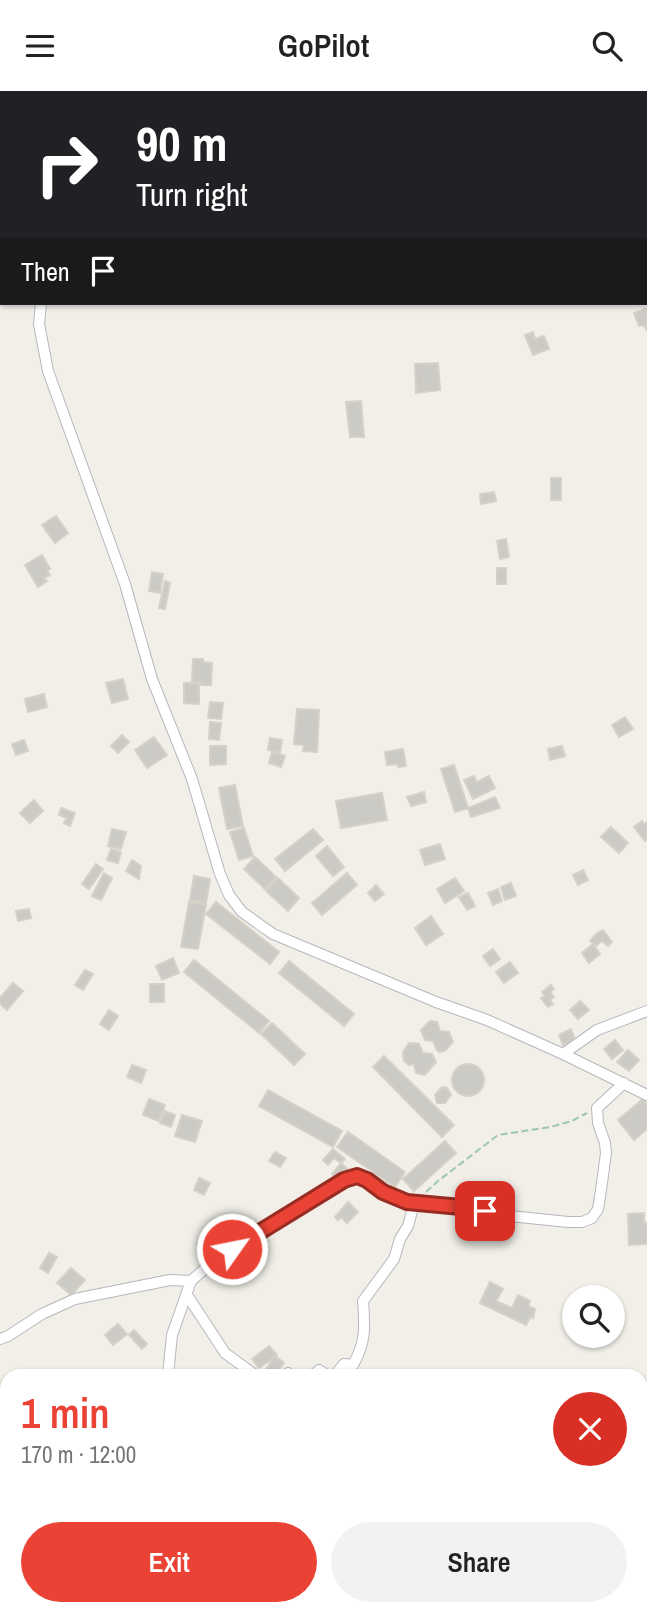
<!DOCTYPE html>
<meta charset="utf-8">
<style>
body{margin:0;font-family:"Archivo Narrow",sans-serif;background:#f2f2f2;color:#222;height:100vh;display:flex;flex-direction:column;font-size:26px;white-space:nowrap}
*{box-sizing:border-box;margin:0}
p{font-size:23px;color:#767676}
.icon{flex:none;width:38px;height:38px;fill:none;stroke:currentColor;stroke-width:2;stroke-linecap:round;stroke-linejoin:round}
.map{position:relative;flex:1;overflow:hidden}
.sheet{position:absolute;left:0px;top:1278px;width:648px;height:247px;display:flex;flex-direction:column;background:#fff;border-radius:21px 21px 0 0;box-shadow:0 2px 5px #0004}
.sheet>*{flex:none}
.top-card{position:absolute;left:0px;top:0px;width:648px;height:214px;box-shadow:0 2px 5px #0004;background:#202124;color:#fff;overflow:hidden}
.fabs{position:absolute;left:562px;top:1194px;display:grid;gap:14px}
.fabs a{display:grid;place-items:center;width:63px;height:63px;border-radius:50%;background:#fff;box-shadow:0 2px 5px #0004;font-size:35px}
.pin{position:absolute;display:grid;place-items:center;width:60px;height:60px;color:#fff;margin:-30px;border-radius:14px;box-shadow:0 4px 10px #0006}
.me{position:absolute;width:77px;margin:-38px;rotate:57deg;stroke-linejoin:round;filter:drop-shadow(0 0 5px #0008)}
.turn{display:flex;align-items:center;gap:24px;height:147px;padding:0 21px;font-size:32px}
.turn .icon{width:91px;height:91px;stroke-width:2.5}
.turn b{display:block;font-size:49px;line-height:60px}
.then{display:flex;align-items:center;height:66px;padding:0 21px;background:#0003;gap:14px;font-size:26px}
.round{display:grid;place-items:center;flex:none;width:74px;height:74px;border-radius:37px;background:#f2f2f2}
.overview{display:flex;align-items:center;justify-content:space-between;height:119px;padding:0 21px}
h1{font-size:42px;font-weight:600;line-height:52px;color:#ea4335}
.action{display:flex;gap:14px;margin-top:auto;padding:14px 21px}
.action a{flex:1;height:80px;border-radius:42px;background:#ea4335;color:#fff;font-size:28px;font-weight:600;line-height:80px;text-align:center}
.action a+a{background:#f2f2f2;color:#222}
header{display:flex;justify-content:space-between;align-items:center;height:91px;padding:0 21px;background:#fff;font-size:32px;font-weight:600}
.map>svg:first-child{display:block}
.building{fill:#cccac5;stroke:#d6d1c6;stroke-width:2}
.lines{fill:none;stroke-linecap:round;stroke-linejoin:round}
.minor-casing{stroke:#b5b8bc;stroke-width:12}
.path{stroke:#9cc7a9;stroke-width:2;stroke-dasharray:7 3.5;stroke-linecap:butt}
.minor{stroke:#fff;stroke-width:10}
.route-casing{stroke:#982c22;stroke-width:18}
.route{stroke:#ea4335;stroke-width:12}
</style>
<header><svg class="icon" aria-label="menu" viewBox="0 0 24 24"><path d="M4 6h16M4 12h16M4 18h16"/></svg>GoPilot<svg class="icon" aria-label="search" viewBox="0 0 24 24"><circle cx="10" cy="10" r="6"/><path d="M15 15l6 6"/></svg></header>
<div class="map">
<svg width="647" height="1523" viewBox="0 0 647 1523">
<rect width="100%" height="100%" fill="#f1efe8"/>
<path class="building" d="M647,217V239L643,234L639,235L634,222Z
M533,241L535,248L544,245L549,258L533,264L525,244Z
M438,272L440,299L416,302L415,273Z
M361,310L364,346H350L346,311Z
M551,387H561V409H551Z
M494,401L496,410L481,413L480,403Z
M56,425L68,442L55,452L42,434Z
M506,448L509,466L500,468L497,450Z
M42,464L50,478L47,479L50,484L44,487L47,490L38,496L25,474Z
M497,477H506V493H497Z
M152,481L163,483L160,502L149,500Z
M165,490L170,492L165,518L159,517Z
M193,568H203V571L212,572L211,594H201V591H192Z
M123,588L128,608L112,612L106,592Z
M184,592H199V613L184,612Z
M44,603L47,616L28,621L25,608Z
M210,611L223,612L221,628L208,627Z
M297,618L319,619L317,661L303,660L304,654L294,653Z
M625,626L633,638L619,646L612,634Z
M210,631L221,632L219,649L209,648Z
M122,644L129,651L118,662L111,655Z
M154,646L167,664L147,677L135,659Z
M270,647L282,649L280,661L268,659Z
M24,649L28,660L16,664L12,653Z
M210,655H226V673L210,674Z
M562,655L565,665L550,669L548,658Z
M403,658L406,675L398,676V673L387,674L385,661Z
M272,661L285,665L281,676L269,672Z
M454,674L468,717L455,721L441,678Z
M474,685L477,691L489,685L495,697L473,708L464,689Z
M235,694L243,735L227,738L219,697Z
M424,701L426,711L411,715L407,706Z
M382,702L387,729L341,737L336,710Z
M495,706L500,717L471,726L468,717Z
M34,709L43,720L30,732L20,722Z
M61,717L75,722L70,735L64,732L67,727L59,724Z
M642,730L644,733L647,731V749L645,750L634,736Z
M611,736L628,752L619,762L601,746Z
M244,737L253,765L239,769L230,741Z
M112,738L126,741L121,758L108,755Z
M313,738L323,749L285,780L275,768Z
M440,753L445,768L425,774L420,759Z
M327,755L344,776L333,785L316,765Z
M111,758L121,761L118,772L107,769Z
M255,766L276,786L265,798L244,778Z
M132,769L141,775L139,788L126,780Z
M96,773L103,778L89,798L82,793Z
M583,779L588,789L578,794L573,784Z
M104,782L112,787L101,809L92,805Z
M347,782L357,794L322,824L312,812Z
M194,785L210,788L206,812L190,809Z
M278,787L299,807L288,820L266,800Z
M455,787L464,800L445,812L437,798Z
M511,792L516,805L505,809L501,796Z
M376,794L384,803L375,810L368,802Z
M498,798L502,810L493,814L488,802Z
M468,802L475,815L467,819L459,806Z
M189,811L206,814L198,858L181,856Z
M216,811L279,861L270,873L206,823Z
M29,818L31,827L18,830L16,820Z
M431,825L443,843L426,854L415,837Z
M603,839L612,851L608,855L602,850L596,855L590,850L597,842Z
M593,853L600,863L589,872L582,862Z
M493,858L500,868L490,875L483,865Z
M173,867L179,882L162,889L156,875Z
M194,869L269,930L259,942L184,881Z
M289,870L354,923L344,935L279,882Z
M510,871L518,882L504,892L496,881Z
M85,879L93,883L83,899L75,894Z
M13,892L23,900L7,919L0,913V907Z
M150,893H164V911H150Z
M551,894L554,898L550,901L554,906L550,909L553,913L548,916L541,907L545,905L542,901Z
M580,910L589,919L578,928L570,919Z
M109,919L118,925L109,939L100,933Z
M430,930L437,931L440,940L449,941L453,951L445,960L439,961L437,959L433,950L425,949L421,939Z
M272,932L305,963L294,974L261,943Z
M571,938L575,949L563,954L559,944Z
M615,949L623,959L612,968L604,958Z
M409,952L419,953L423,962L432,963L436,971L425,984L416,982L414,973L409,974L404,970L403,961Z
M628,959L639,969L629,980L617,971Z
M384,965L454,1034L442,1046L373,976Z
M452 989a16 16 0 1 1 32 0a16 16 0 1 1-32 0Z
M132,974L146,979L141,992L127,986Z
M442,996L447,997L451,1004L445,1012H437L435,1004Z
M268,999L342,1040L333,1056L259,1015Z
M149,1008L165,1014L159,1030L143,1024Z
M643,1008L647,1013V1038L634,1049L618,1029Z
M165,1020L175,1024L171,1036L160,1032Z
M182,1024L202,1030L195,1051L175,1045Z
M348,1041L405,1081L395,1096L337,1056Z
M445,1050L456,1062L414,1100L403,1088Z
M333,1058L345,1068L341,1072L334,1067L328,1074L323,1069Z
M275,1061L286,1067L280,1076L269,1070Z
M341,1072L350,1080L341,1090L332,1083Z
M199,1087L210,1092L204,1104L194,1099Z
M492,1105H506L505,1116H492Z
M348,1111L358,1121L347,1132L341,1126L338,1129L335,1126Z
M644,1122V1132H647V1153L629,1154L628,1123Z
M225,1136L232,1145L216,1158L209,1149Z
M207,1146L213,1156L203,1162L197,1152Z
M49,1162L57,1166L48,1182L40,1177Z
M71,1177L85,1189L71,1204L57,1192Z
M490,1191L503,1198L496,1210L512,1217L518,1204L530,1210L528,1215L535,1218L533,1227L531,1225L526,1234L480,1212Z
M118,1233L127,1243L113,1254L105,1244Z
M134,1239L147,1253L142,1258L129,1244Z
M269,1255L277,1264L259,1277L252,1268Z
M275,1265L284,1272L275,1284H270L264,1281Z"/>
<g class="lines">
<defs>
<path id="minor" d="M601,0L602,2
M62,2V0
M646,78L647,80
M41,212L39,233L48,280L125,493L152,588L192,688L220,783L229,804L242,821L273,843L436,911L487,929L563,963L647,1004
M563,963L597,939L647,920
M187,1204L225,1262L255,1284
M0,1248L8,1245L42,1223L75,1208L170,1189L191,1190
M168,1284L172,1244L191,1190L210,1173L254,1144L344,1089L357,1085L367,1089L383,1101L407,1111L461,1116L510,1125L568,1131H582L592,1127L598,1118L601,1099L606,1062L605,1052L598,1032L597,1017L624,992
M285,1284L288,1282L289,1284
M313,1284L319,1279L327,1284
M335,1284L344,1273L353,1274C366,1251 365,1236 363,1210L394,1168L400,1148L408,1135L414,1113
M196,1517L198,1523
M488,1517L491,1518L494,1523
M434,1523L437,1517"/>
</defs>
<use href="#minor" class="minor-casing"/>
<path class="path" d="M267,0L268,2
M344,2L347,0
M426,1101L438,1090L498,1044L550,1036L572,1030L587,1022"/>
<use href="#minor" class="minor"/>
</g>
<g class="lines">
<defs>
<path id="route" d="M232,1158L344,1089L357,1085L367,1089L383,1101L407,1111L461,1116L485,1120"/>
</defs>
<use href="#route" class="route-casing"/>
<use href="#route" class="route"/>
</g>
</svg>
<div class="fabs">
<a><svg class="icon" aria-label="search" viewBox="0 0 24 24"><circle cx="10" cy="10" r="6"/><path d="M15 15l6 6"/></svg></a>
</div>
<div class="pin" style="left:485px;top:1120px;background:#d93025"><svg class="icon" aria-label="arrive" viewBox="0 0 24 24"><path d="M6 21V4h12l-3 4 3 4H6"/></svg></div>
<svg class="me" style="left:232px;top:1158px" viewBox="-20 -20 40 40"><circle r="17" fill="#ea4335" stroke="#fff" stroke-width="3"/><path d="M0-11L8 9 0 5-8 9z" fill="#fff"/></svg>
<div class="top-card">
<div class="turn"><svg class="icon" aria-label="right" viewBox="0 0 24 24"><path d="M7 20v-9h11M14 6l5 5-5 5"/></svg><div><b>90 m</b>Turn right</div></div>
<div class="then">Then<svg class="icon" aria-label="arrive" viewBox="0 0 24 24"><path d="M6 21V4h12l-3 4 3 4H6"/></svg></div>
</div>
<section class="sheet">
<div class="overview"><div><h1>1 min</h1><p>170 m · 12:00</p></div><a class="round" style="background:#d93025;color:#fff"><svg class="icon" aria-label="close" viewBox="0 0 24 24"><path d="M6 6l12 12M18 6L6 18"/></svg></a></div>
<div class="action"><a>Exit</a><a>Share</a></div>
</section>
</div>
